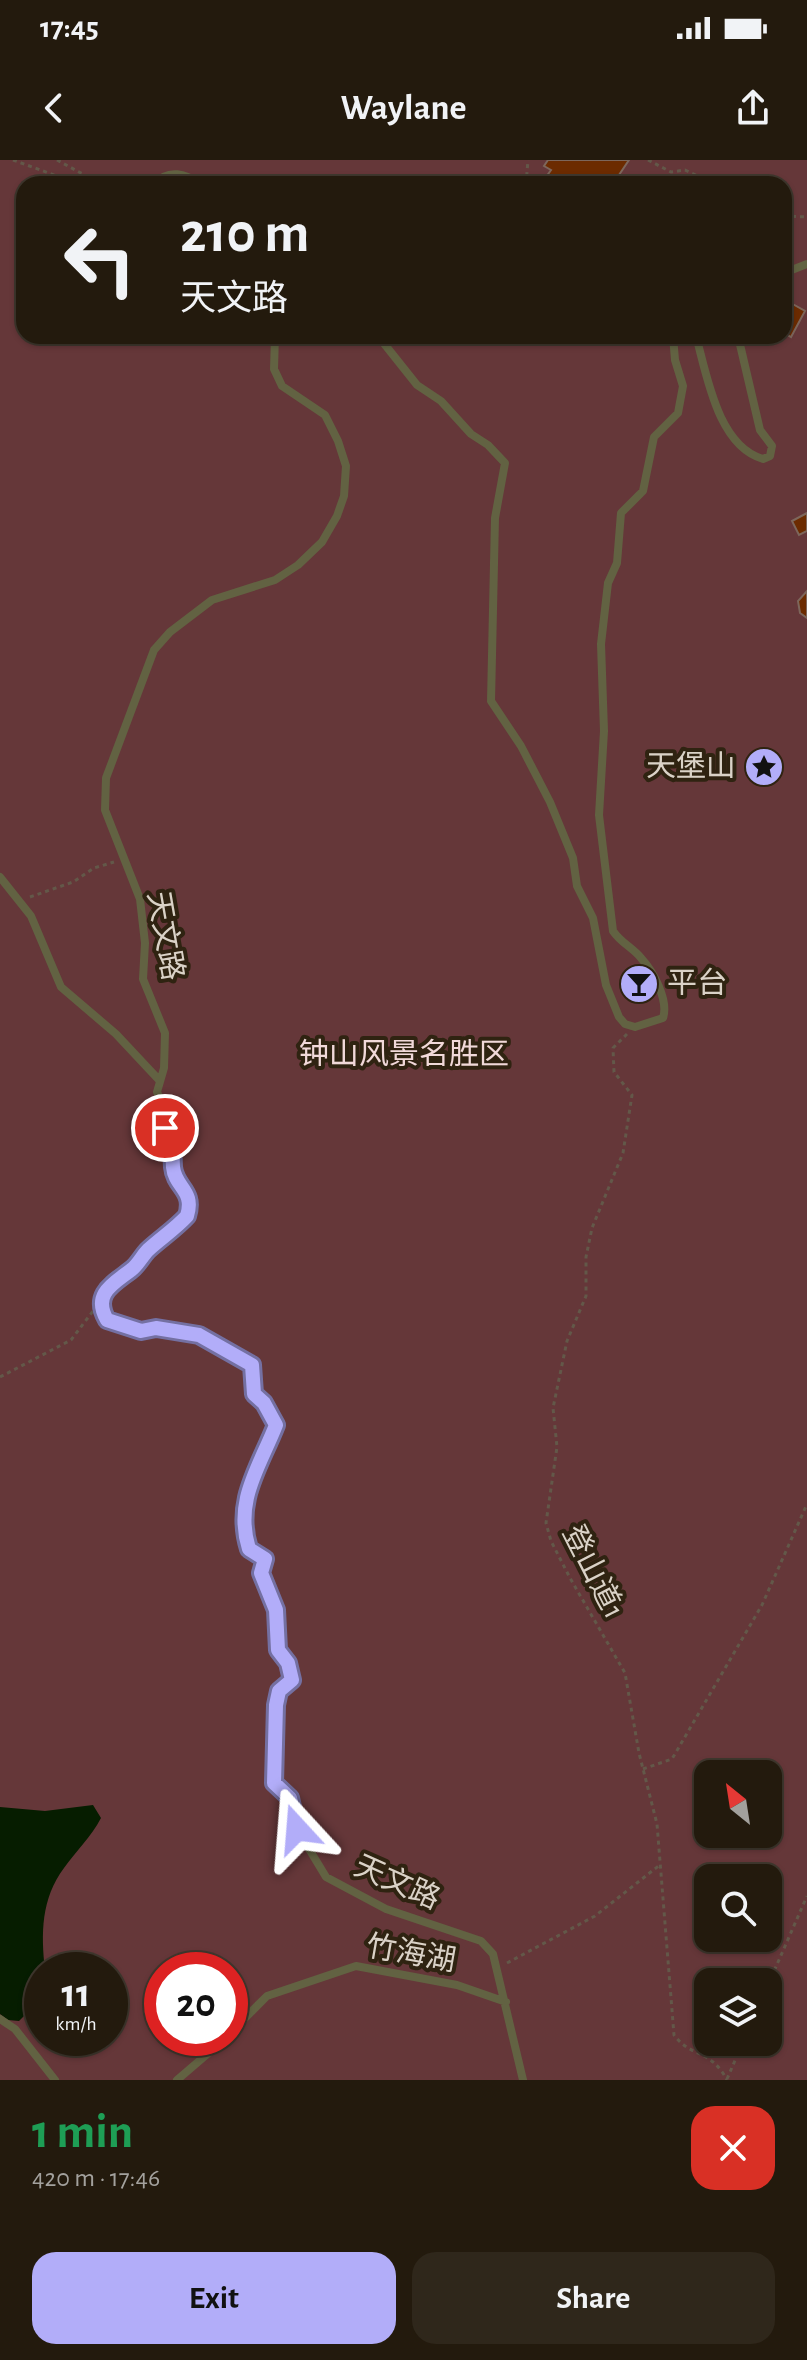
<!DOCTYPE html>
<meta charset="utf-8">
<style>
body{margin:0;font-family:"Alegreya Sans","Noto Sans SC",sans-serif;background:#2f271b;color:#f1f3f6;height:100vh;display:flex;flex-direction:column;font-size:30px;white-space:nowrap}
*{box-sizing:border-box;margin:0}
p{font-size:26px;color:#a3a19d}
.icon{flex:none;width:44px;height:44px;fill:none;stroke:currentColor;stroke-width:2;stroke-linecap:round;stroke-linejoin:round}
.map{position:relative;height:1920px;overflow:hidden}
.details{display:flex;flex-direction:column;background:#231a0d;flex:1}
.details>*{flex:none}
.guide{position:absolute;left:16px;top:16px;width:776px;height:168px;border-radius:24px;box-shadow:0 2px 6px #0004,0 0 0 2px #40382e;background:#231a0d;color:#f1f3f6;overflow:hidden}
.needle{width:52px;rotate:330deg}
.tools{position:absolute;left:694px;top:1600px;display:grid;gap:16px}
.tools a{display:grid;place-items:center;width:88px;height:88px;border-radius:16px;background:#231a0d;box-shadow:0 2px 6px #0004,0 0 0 2px #40382e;font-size:40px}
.speed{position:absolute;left:24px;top:1792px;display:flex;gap:16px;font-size:40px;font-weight:700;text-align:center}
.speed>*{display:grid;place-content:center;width:104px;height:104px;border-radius:50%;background:#231a0d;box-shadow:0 2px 6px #0004,0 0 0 2px #40382e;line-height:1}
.speed small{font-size:20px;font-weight:400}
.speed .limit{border:12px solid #d22;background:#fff;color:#111}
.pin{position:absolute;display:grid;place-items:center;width:68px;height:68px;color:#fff;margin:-34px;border:4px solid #fff;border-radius:50%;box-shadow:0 2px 8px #0007}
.me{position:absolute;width:88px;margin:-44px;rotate:341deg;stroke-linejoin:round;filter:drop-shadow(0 0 6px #0008)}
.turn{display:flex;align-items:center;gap:28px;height:168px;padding:0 32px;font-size:36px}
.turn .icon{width:104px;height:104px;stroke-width:2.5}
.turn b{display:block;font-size:56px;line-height:68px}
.round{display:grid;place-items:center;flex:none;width:84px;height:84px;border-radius:24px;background:#2f271b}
.summary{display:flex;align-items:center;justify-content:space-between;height:136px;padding:0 32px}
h1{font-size:48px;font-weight:700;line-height:60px;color:#1e9e55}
.button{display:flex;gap:16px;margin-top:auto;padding:16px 32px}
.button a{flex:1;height:92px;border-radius:24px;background:#b2adf9;color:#111;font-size:32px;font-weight:700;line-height:92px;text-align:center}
.button a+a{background:#2f271b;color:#f1f3f6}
.status{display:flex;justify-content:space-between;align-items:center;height:56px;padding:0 40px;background:#231a0d;direction:ltr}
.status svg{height:22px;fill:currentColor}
header{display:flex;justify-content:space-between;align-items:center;height:104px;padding:0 32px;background:#231a0d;font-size:36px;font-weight:700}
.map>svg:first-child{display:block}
.green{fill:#653739;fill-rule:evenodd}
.water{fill:#061d00}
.building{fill:#6c2b00;stroke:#7d665b;stroke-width:2}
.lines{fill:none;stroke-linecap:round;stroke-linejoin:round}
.path{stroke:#635849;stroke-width:3;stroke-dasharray:4 4;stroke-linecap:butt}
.service{stroke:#626242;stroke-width:8}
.route-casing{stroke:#7470a2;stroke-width:20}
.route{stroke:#b2adf9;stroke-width:14}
.labels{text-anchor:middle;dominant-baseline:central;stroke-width:8;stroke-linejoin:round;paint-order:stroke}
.poi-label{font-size:30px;fill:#dad2c7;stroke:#2f2311;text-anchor:end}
.street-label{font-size:30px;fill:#dad2c7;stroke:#2f2311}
.park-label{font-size:30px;fill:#f1d9d9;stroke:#2f2311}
</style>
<div class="status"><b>17:45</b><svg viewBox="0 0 49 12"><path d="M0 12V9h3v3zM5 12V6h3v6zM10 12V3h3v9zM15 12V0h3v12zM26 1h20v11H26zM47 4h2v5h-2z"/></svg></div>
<header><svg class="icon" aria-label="back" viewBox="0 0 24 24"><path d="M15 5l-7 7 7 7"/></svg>Waylane<svg class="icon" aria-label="share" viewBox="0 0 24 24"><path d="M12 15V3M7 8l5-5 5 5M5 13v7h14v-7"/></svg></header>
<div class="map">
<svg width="807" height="1920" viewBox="0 0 807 1920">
<rect width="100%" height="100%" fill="#2f2311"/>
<path class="green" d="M0,0H807V1920H0ZM24,24H784V176H24ZM708,1614H768V1674H708ZM708,1718H768V1778H708ZM42,1810H110V1878H42ZM162,1810H230V1878H162ZM708,1822H768V1882H708Z"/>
<path class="water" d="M93,1645L101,1658C91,1677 76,1691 64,1708C41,1739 41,1773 45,1810H42L37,1843L19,1861L8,1860L0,1854V1647L45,1651Z"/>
<path class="building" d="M548,0H629L619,15L633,24H541L551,10L544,6Z
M789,142L805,151L791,177L784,173V151Z
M807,353V371L799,375L792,361Z
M807,431V458L800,453L798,441Z"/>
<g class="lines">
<path class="path" d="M13,0L79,24
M57,0L101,24
M648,0L671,12L685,10L702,18L703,24
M526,24L528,0
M784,56L807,57
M651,176L663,184
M30,737L73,722L94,708L114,702
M627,874L613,888L614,912L632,935L623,993L592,1068L586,1097V1136L567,1181L553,1248L557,1287L546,1363L551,1381L570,1418L625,1513L639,1593L657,1664L674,1875C691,1898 711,1889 727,1920
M0,1217L71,1180L93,1151
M643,1609L672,1599L762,1445L807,1344
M507,1803L595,1756L661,1704
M768,1825L807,1736
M727,1919L743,1882"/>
<path class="service" d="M154,24C169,8 185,14 202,24
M784,113L807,104
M275,176L274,209L282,226L325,255L338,281L346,306L344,336L337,356L322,382L298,405L275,420L212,440L170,472L154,490L106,618L105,650L140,739L145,783L143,819L165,873L164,908L157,932C164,945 162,954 165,967C167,977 175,984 175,995C175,1000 173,1003 174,1008C176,1024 195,1034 188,1052C181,1070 157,1079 144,1094C140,1098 138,1105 133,1109C115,1125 90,1130 107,1160L141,1171L156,1168L199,1175L252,1205L254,1234L264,1243L276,1265C259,1307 233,1342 249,1389L265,1399L261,1413L276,1450L278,1490L288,1503L292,1520L279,1531L276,1545L274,1623L290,1638L297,1669L326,1717L386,1749L481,1781L493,1794L523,1920
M378,176L417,225L441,241L471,274L488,285L505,303L495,358L491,541L521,586L550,642L573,698L577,726L593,758L606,825L619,857L625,864L635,867L663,858C669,840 653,811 641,798C632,787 621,783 613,771L599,655L604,571L601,484L608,423L617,403L621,353L643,331L654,277L678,253L683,226L675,200L673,176
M696,176C707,216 718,286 763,299L770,296L772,286L760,270L738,176
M0,717L31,756L61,827L116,874L160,921
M0,1859L15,1869L55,1920
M230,1873L267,1836L356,1806L457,1825L506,1842
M177,1920L226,1878"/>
</g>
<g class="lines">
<defs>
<path id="route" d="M165,968C174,983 172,991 173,1007C175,1028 195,1030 187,1056C175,1069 161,1078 148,1090C142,1096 138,1105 131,1110C113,1124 92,1134 107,1160L141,1171L156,1168L199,1175L252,1205L254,1234L264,1243L276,1265C259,1308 234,1341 249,1389L265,1399L261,1413L276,1450L278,1490L288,1503L292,1520L279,1531L276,1545L274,1623L290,1638L297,1669"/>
</defs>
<use href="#route" class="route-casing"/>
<use href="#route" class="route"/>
</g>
<defs>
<symbol id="sight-disc" viewBox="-11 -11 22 22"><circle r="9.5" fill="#b2adf9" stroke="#2f2311"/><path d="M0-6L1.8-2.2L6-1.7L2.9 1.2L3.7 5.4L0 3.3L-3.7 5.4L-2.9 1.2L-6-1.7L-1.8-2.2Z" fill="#111"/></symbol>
<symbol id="bar-disc" viewBox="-11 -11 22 22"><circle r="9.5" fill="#b2adf9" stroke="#2f2311"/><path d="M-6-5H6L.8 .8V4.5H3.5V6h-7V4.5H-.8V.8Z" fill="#111"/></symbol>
</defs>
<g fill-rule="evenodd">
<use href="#sight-disc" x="742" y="585" width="44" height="44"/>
<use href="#bar-disc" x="617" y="802" width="44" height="44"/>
</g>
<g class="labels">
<g class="poi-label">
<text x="736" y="607">天堡山</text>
<text x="667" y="824" text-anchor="start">平台</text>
</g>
<g class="street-label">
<text transform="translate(165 776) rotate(80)">天文路</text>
<text transform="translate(593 1412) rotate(63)">登山道1</text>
<text transform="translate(397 1723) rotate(24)">天文路</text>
<text transform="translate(411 1794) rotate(10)">竹海湖</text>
</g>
<g class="park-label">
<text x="404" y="895">钟山风景名胜区</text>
</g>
</g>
</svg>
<div class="tools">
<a><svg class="needle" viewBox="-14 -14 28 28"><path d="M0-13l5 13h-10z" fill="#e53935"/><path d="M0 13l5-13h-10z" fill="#a3a19d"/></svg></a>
<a><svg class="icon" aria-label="search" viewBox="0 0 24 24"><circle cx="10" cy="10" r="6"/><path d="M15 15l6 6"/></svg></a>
<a><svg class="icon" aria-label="layers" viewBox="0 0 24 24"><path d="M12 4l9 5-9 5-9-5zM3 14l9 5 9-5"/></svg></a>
</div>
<div class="speed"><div>11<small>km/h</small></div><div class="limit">20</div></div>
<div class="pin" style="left:165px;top:968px;background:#d93025"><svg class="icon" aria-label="arrive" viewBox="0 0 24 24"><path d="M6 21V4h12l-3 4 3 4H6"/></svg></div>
<svg class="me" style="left:297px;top:1669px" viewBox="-20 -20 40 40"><path d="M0-17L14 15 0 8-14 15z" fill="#b2adf9" stroke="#fff" stroke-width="4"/></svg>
<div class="guide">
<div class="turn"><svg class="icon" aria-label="left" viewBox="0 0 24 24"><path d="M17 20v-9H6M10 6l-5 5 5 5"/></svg><div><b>210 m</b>天文路</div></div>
</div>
</div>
<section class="details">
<div class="summary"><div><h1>1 min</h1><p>420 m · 17:46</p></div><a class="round" style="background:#d93025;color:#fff"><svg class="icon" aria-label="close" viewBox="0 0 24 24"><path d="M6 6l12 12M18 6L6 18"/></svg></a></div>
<div class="button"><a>Exit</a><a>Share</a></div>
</section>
